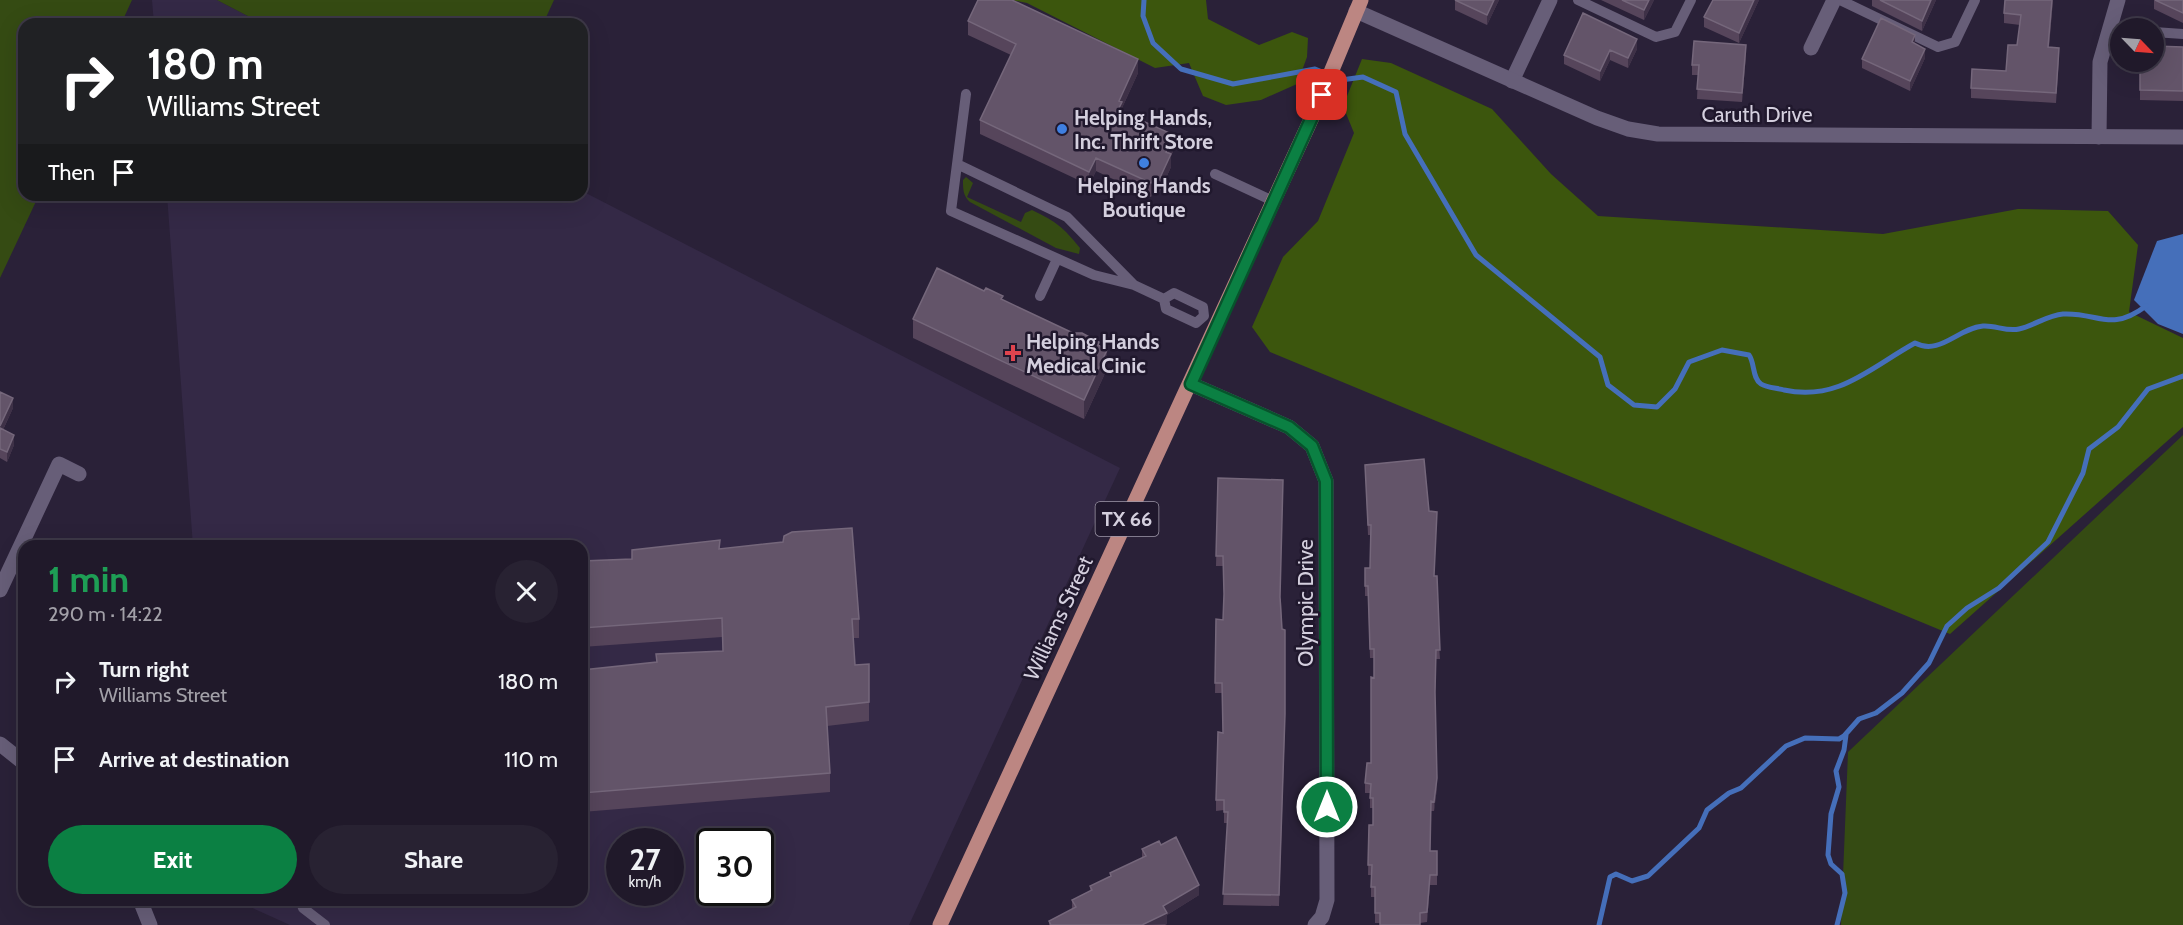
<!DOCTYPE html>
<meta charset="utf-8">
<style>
body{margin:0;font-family:Cabin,sans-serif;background:#282232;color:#f1f3f6;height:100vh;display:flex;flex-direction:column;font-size:22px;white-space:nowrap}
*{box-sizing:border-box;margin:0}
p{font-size:20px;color:#a2a0a8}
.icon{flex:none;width:33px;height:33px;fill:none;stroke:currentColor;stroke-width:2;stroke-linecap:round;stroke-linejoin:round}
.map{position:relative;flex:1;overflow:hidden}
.drawer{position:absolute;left:18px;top:540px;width:570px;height:366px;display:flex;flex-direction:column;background:#20192a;border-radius:18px;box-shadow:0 6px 24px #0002,0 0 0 2px #3d3847}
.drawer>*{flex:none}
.top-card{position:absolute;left:18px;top:18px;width:570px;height:183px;border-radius:18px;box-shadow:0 6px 24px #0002,0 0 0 2px #3d3847;background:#202124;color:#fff;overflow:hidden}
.needle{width:39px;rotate:115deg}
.buttons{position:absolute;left:2110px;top:18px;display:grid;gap:12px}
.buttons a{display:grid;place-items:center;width:54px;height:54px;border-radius:50%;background:#20192a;box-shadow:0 6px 24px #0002,0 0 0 2px #3d3847;font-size:30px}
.speed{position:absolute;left:606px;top:828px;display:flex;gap:12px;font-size:30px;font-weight:700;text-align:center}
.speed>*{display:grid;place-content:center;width:78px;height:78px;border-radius:50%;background:#20192a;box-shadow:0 6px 24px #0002,0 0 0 2px #3d3847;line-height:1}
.speed small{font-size:15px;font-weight:400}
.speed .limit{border:3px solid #111;border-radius:9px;background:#fff;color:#111}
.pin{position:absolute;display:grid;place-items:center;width:51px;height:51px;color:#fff;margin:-26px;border-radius:12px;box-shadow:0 3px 9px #0006}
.me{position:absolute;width:66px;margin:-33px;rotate:0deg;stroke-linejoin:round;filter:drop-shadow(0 0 4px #0008)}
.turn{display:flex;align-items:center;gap:21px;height:126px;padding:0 30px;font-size:27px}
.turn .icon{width:78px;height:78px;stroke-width:2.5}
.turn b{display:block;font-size:42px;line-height:51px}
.then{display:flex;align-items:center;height:57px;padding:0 30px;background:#0003;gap:12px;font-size:22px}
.round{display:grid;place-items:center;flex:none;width:63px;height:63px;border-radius:32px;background:#282232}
.overview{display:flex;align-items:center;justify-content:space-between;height:102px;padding:0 30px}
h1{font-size:36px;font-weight:800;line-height:45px;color:#1e9e55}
.cta{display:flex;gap:12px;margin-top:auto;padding:12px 30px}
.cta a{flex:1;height:69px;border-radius:36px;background:#0b8043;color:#fff;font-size:24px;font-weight:800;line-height:69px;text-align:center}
.cta a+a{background:#282232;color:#f1f3f6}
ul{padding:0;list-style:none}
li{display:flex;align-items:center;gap:18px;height:78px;padding:0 30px}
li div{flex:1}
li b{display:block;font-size:22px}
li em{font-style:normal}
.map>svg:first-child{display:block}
.built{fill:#342946;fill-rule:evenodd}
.green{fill:#354b13}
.forest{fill:#3c560d}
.water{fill:#456fba}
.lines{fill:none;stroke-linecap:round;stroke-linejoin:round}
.stream{stroke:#456fba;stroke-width:5}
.service{stroke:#675e78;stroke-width:10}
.minor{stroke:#675e78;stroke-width:15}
.tertiary{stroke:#675e78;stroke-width:15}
.primary{stroke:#bc8682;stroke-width:15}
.wall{fill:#56455b}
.shaded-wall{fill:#3e3147}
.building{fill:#635469;stroke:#75677b;stroke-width:1.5}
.route-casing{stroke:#07532c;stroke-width:15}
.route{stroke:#0b8043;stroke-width:10}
.shop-dot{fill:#3f7fe0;stroke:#20182d;stroke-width:2}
.health-dot{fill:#e0444e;stroke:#20182d;stroke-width:2}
.labels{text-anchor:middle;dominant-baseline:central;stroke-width:5;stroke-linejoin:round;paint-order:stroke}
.shield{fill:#20182d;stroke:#9e98a9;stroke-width:1.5}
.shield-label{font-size:20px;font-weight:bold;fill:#d4cfde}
.street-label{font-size:21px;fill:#d4cfde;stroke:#20182d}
.poi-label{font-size:21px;font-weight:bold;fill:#d4cfde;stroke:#20182d;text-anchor:start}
</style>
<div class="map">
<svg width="2183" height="925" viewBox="0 0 2183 925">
<rect width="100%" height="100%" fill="#2a2138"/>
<path class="built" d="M152,0H217L263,24H154Z
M582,191L1120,468L909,925H290L235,900H582V546H193L167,195H582ZM620,842H670V892H620ZM710,842H760V892H710Z"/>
<path class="green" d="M0,0H132L121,24H24V195H39L0,278Z
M217,0H554L543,24H263Z
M966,177L973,183L967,197L1021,222L1025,213L1032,210C1057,222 1063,227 1080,248L1079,254L1056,248L970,202C963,196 963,189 963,180Z
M2183,435V925H1841L1848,752Z"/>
<path class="forest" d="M1012,0H1206L1208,19L1259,45L1292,32L1308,38L1307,57L1297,84L1261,100L1226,105L1203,96L1189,63L1155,68L1027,3Z
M1362,59L1391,63L1492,109L1551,174L1598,216L1883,234L2018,209L2108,211L2138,245L2129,312L2183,338V427L1950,634L1270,352L1252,327L1283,257L1318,221L1354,133L1343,106Z"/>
<path class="water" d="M2183,234V334L2158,324L2134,300L2157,241Z"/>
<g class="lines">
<path class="stream" d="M1144,0L1143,16L1153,43L1181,69L1233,84L1315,69L1341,80L1363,77L1396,92L1405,134L1476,255L1600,357L1608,385L1634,405L1657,407L1675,389L1689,362L1722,350L1749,355C1755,363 1752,378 1761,384C1767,388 1778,388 1784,390C1838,402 1871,367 1915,343C1940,356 1958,328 1983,326C1995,325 2007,332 2019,329C2033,326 2048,315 2063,314C2098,312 2110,333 2146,306
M1599,925L1610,877L1616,874L1632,881L1648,876L1699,828L1707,810L1729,793L1741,788L1786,746L1805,738L1839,739L1844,736L1859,719L1876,713L1902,693L1929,663L1947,626L1967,608L1999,588L2048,542L2083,473L2089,449L2118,427L2148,389L2183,376
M1837,925L1845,893L1842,874L1831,864L1828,855L1831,814L1839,787L1836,771L1844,750L1846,735"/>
<path class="service" d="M1578,0L1656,37L1675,32L1691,0
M1840,0L1938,47L1955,42L1975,0
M2154,32L2183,34
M966,94L951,211L1094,275L1134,285L1164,299
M957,164L1067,217L1134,285
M1215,174L1273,201
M1174,293L1203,307L1204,316L1196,323L1166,309L1164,299Z
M1040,296L1057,259
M300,900L303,908L325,925"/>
<path class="minor" d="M1811,48L1834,0
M1512,81L1550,0
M2099,137L2100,62L2118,0
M1191,384L1289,427L1312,446L1326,481L1327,900L1322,917L1315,925
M0,590L59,464L79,474
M0,744L24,763
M140,900L150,925"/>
<path class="tertiary" d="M1356,11L1597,118L1628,129L1658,134L2183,137"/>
<path class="primary" d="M940,925L1314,113L1361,0"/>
</g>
<path class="wall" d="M1455,0H1499L1487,25L1455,10Z
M1601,0H1654L1644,20Z
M1759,0L1739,43L1704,27V17Z
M1872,0H1936L1922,31L1872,6Z
M2053,0L2049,47L2059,58L2056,103L1971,98V88L2006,71L2017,45L2020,25L2004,23V13Z
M2154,0H2183V23L2154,9Z
M1583,13L1637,49L1628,68L1610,60L1600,81L1564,64V55Z
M968,21L1138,73L1122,108V111L1174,149L1171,156V167L1158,195L1153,192L1151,197L1096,171L1089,185L980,134V120L1011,55L968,35Z
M1915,44L1925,58L1910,91L1862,68V59Z
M2183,47V101L2140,100V62Z
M1746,55L1742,102L1697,99L1698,75H1692V65Z
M1003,300L1099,346L1107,369L1084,419L913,338V319Z
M0,392L13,408L3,430L14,445L7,462L0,458Z
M1365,465L1434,576L1440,659H1436L1435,698L1437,788L1434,811H1431L1430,851H1437V885H1430L1427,922L1420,923H1375V897H1371V875H1368L1369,825H1373V808H1370V793H1365V783L1371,763L1374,678V658H1370L1368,596H1365V568H1370L1371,535H1368Z
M1218,478L1281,600L1285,725L1279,906L1223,905L1228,823H1224V810L1216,811V800L1223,733L1222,693H1215L1216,619L1223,620L1224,598L1223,566H1216Z
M720,549L859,619V638H853L855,665L869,664V721L827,726L830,773V792L582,812V670L656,663V654L723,651L722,637L582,647V561L632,559Z
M1161,845L1199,895L1167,915V924L1165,925H1049V921L1072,909V900L1090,891V886L1110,877V873L1142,858V849Z
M335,900H379V904L336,908Z"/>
<path class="shaded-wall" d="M1494,0H1499L1487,25V15Z
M1649,0H1654L1644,20V10Z
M1754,0H1759L1739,43V33Z
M1931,0H1936L1922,31V21Z
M2052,0H2053L2048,57V47Z
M1915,35V44L1912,42Z
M1637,39V49L1628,68V58Z
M1746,45V55L1742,102V93Z
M1925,49V58L1910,91V81Z
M1610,50V60L1600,81V71Z
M1138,59V73L1122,108V116L1118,123L1119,101Z
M1174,135V149L1171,156V167L1158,195V182L1166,152Z
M1096,158V171L1089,185V172Z
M1153,179V192L1151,197V183Z
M1107,350V369L1084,419V400Z
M13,398V408L0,436V426Z
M14,435V445L7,462V452Z
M1437,778V788L1434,811V802Z
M1430,875V885L1427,922V912Z
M1199,885V895L1167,915V924L1142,925L1163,906Z"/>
<path class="building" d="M978,0H1012L1138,59L1119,101L1122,102L1118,110L1174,135L1166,152L1171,154L1158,182L1153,179L1151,183L1096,158L1089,172L980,120L1016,44L968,21Z
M1455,0H1494L1487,15Z
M1622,0H1649L1644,10Z
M1713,0H1754L1739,33L1704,17Z
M1880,0H1931L1922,21Z
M2005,0H2052L2048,47L2059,48L2056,93L1971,88L1972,69L2006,71L2008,45H2017L2021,15L2004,13Z
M2155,0H2183V13Z
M1583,13L1637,39L1628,58L1610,50L1600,71L1564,55Z
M1881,18L1915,35L1912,42L1925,49L1910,81L1862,59Z
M1694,41L1746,45L1742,93L1697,89L1699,65H1692Z
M2154,46L2183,47V91L2140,90V62H2154Z
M937,268L984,291L986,288L1003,296L1001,299L1073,333H1082L1099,342L1098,345L1107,350L1084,400L913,319Z
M0,392L13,398L0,426Z
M0,428L14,435L7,452L0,449Z
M1424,459L1429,511L1437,512L1434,576H1437L1440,650H1436L1435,692L1437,778L1434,802L1431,801L1430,851H1437V875H1430L1427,912L1420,913V925H1380V913H1375V887H1371L1372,865H1368L1369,825H1373V798H1370L1371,784L1365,783L1367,763H1371V677L1374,678V649H1370L1368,586H1365V568H1370L1371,525H1368L1365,465Z
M1218,478L1283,480L1280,597L1282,629L1285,630V714L1279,895L1223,894L1228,812H1224V800H1216L1218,732L1223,733L1222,683H1215L1216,619L1223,620L1224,594L1223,556H1216Z
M852,528L859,619H852L855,665L869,664V702L826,707L830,773L582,793V670L657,662L656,654L723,651L722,618L582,628V561L632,559V550L720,540L719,549L783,542L784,536L792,532Z
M1176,837L1199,885L1163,906L1167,913L1142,925H1051L1049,921L1076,907L1072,900L1092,890L1090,886L1111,876L1110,873L1146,856L1142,849L1159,841L1161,845Z"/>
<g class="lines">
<defs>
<path id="route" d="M1322,95L1191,384L1289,427L1312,446L1326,481L1327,807"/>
</defs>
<use href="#route" class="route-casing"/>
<use href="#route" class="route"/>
</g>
<g class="shop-dot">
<circle cx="1062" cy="129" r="6"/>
<circle cx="1144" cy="163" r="6"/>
</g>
<path class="health-dot" d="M1010 344h6v6h6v6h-6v6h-6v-6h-6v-6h6z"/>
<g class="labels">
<rect class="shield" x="1095.5" y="502" width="63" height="34" rx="4.5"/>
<g class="shield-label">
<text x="1127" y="519">TX 66</text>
</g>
<g class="street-label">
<text x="1757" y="114">Caruth Drive</text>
<text transform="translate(1305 603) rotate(-90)">Olympic Drive</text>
<text transform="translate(1058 618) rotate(-65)">Williams Street</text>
</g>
<g class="poi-label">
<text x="1074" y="117">Helping Hands,<tspan x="1074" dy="24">Inc. Thrift Store</tspan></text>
<text x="1144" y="185" text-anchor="middle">Helping Hands<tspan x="1144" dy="24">Boutique</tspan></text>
<text x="1026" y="341">Helping Hands<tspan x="1026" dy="24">Medical Cinic</tspan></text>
</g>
</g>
</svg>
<div class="buttons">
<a><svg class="needle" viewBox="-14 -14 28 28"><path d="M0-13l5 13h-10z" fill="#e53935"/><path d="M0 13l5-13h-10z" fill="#a2a0a8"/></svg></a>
</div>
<div class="speed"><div>27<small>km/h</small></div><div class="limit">30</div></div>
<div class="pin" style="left:1322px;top:95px;background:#d93025"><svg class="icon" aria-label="arrive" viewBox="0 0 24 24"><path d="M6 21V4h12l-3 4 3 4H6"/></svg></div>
<svg class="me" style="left:1327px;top:807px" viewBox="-20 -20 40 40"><circle r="17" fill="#0b8043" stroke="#fff" stroke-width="3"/><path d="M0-11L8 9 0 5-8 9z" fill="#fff"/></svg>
<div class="top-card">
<div class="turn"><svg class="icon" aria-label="right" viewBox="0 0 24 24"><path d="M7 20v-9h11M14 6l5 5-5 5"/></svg><div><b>180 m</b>Williams Street</div></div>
<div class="then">Then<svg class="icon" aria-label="arrive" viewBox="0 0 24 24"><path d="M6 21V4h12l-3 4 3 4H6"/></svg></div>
</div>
<section class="drawer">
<div class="overview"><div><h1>1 min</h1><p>290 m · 14:22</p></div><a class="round"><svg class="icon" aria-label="close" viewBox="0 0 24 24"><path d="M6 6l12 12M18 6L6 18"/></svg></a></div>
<ul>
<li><svg class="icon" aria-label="right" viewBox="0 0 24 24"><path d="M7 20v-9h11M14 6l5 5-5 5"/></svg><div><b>Turn right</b><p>Williams Street</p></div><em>180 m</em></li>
<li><svg class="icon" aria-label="arrive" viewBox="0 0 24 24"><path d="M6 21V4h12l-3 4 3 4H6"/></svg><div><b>Arrive at destination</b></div><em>110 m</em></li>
</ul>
<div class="cta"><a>Exit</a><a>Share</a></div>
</section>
</div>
